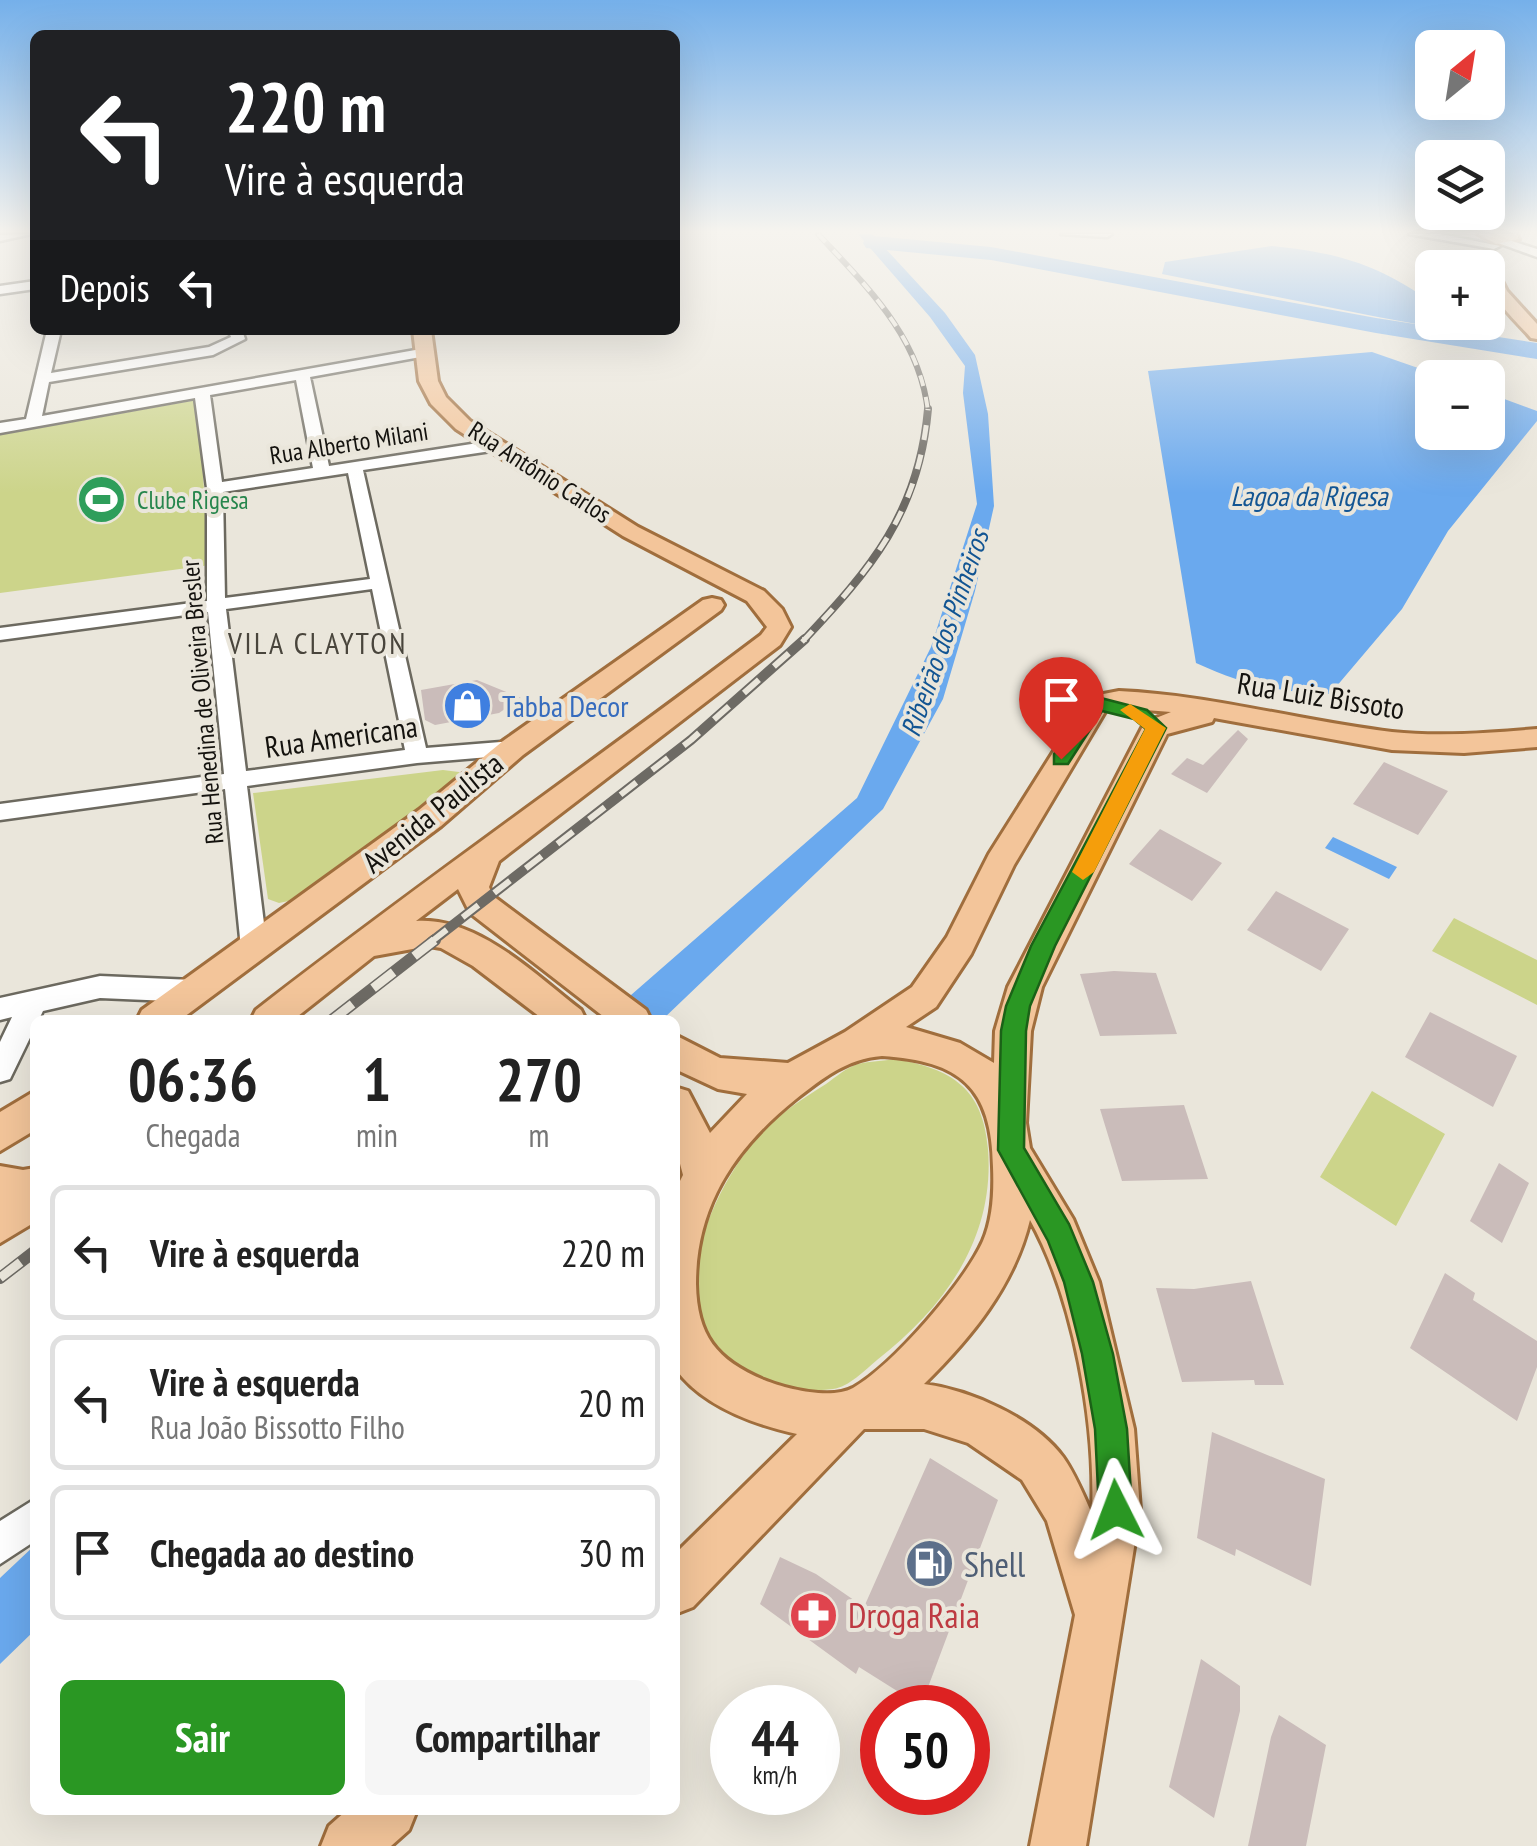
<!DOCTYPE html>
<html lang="pt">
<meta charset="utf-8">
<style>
body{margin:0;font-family:"PT Sans Narrow",sans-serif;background:#f6f6f6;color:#222;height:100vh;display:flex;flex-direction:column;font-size:38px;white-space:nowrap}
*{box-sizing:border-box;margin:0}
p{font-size:32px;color:#767676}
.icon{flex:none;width:55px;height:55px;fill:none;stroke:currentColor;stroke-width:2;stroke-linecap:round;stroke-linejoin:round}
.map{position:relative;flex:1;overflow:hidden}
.panel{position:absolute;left:30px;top:1015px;width:650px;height:800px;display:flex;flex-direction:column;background:#fff;border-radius:15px;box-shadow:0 10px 40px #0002}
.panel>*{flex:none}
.banner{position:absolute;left:30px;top:30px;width:650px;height:305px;border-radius:15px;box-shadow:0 10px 40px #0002;background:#202124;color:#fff;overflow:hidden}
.needle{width:65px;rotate:30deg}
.buttons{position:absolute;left:1415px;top:30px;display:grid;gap:20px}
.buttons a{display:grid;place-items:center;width:90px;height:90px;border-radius:15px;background:#fff;box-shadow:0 10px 40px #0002;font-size:50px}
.speed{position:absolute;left:710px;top:1685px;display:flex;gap:20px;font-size:50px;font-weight:700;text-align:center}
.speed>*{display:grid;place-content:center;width:130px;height:130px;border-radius:50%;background:#fff;box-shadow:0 10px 40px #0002;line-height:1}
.speed small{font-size:25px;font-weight:400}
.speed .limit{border:15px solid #d22;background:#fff;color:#111}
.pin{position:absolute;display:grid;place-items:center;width:85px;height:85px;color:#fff;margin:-102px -42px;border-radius:50% 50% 50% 0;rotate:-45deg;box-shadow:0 0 10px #0007}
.pin .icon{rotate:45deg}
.me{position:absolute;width:110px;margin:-55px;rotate:357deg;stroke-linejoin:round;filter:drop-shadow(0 0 8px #0008)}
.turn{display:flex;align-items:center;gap:35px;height:210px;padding:0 30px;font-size:45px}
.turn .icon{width:130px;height:130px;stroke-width:2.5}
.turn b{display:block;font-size:70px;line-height:85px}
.then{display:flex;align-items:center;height:95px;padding:0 30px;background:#0003;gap:20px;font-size:38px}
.eta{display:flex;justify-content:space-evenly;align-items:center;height:170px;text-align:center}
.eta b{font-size:60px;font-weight:700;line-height:70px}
.button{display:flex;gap:20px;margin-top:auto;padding:20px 30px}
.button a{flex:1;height:115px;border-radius:15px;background:#2a9723;color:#fff;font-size:40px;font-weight:700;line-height:115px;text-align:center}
.button a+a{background:#f6f6f6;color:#222}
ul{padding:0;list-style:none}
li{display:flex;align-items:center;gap:30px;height:135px;margin:0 20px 15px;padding:0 10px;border:5px solid #e0e0e0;border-radius:15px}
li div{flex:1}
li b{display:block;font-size:38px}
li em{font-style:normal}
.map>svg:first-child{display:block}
.green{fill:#ccd48a}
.water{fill:#6aa9ee}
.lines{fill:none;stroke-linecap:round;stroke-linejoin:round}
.river{fill:#6aa9ee;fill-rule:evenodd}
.building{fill:#cabcba}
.minor-casing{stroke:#6c695f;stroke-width:5}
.major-casing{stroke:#a06e3d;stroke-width:6}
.minor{fill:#fff;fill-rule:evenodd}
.major{fill:#f3c59a;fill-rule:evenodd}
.rail-far3-casing{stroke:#6d6a64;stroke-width:6}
.rail-far2-casing{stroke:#6d6a64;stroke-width:8}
.rail-far1-casing{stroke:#6d6a64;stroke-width:10}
.rail-casing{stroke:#6d6a64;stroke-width:12}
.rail-far3{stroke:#eae6db;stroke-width:4;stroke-dasharray:11;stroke-linecap:butt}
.rail-far2{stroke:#eae6db;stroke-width:5;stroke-dasharray:15;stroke-linecap:butt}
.rail-far1{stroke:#eae6db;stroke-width:6;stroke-dasharray:20;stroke-linecap:butt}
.rail{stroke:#eae6db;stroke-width:9;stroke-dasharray:26;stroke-linecap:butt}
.route{fill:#2a9723;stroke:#1b6217;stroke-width:2.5}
.slow{fill:#f59e0b}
.labels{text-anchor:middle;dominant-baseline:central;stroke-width:8;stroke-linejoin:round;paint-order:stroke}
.far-street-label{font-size:25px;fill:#14120e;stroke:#eae6db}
.far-leisure-label{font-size:25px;fill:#27864d;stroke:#eae6db;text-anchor:start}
.far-water-label{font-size:28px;font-style:italic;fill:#125593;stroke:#eae6db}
.far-quarter-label{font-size:30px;letter-spacing:2.5px;fill:#49453c;stroke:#eae6db}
.street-label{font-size:30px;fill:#14120e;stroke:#eae6db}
.shop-label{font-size:30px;fill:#366cbe;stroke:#eae6db;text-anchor:start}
.near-service-label{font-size:35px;fill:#4e5e75;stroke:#eae6db;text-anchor:start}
.near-health-label{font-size:35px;fill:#be3a42;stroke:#eae6db;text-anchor:start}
</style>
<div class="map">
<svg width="1537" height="1846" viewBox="0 0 1537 1846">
<rect width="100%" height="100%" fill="#eae6db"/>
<path class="green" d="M197,400L210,565L0,593V435Z
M443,770L459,772L465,781L298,899L279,903L268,899L253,793Z
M1454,918L1537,960V1005L1432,951Z
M895,1059C952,1069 983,1088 988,1149C995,1238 945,1307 877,1360C865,1370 849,1387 833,1389C801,1394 759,1382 733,1364C656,1307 713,1184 765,1129C782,1112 805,1097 826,1084C836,1077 847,1067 858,1064C870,1061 883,1061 895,1059Z
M1372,1091L1445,1134L1396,1226L1320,1177Z"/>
<path class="water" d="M858,234H872L945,313L975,355L988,414L994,506L975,591L943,699L883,809L662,1020H648L623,1002L857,798L931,647L977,504L963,393L965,366L930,317Z
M1272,246C1340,253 1376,264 1432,302V322L1439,323L1422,325L1378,317L1162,274L1165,262Z
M1372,352L1444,377L1432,378V432H1488V393L1537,411V421L1448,531L1402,609L1330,694C1277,692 1244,685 1196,663L1148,371Z
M1333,837L1397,867L1389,879L1325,848Z
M35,1545V1630L0,1664V1578Z"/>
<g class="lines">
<path class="river" d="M874,236L991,247L1376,318L1537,343V359L1376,333L991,260L866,248L863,243L866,238Z"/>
</g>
<path class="building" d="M477,680L521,698L499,713L435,725L425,720L421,690Z
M1238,730L1248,739L1207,793L1171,774L1187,758L1203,765Z
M1384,762L1448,791L1418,835L1353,804Z
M1160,829L1222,863L1192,901L1129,864Z
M1276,891L1349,929L1321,971L1247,930Z
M1114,971L1156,973L1177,1034L1100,1036L1080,974Z
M1430,1012L1517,1056L1493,1107L1405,1057Z
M1184,1105L1208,1179L1122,1181L1100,1109Z
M1499,1163L1529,1183L1502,1243L1470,1221Z
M1445,1273L1475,1293L1473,1300L1537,1341V1367L1517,1421L1410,1348Z
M1251,1281L1284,1385H1255L1254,1380L1182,1382L1156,1288L1194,1289Z
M1212,1432L1325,1479L1311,1586L1236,1549L1235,1556L1197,1538Z
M930,1458L998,1500L921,1706L859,1667L856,1674L760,1604L780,1557L816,1574L864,1607Z
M1201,1659L1240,1686V1711L1214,1818L1169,1787Z
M1279,1715L1326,1745L1306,1846H1248L1271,1737Z"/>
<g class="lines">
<defs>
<path id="minor" d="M31,234L0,241V235Z
M1061,234H1112L1107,237Z
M1409,234H1440L1500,246L1494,249Z
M1502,238L1537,249V257L1498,243Z
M35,281V289L0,294V286Z
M47,330H61L51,373L209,347L231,337L228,330H242L245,339L213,355L49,382L42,416L421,349L428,353L426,356L310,377L329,466L491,441L499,446L491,451L363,470L426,748L513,741L524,748L513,755L417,763L247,786L267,948L263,955H245L241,948L225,789L0,820V804L224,774L208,612L0,640V628L207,601V488L195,398L0,433V423L26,419ZM296,380L313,468L222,482L210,395ZM348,473L370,579L225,598L223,492ZM372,589L405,750L246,771L226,609Z
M100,976L193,980L202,983L206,991L202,999L193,1002L100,998L43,1011L10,1079L0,1082V1042L12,1017L0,1020V998Z
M35,1499V1541L0,1564V1521Z"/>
<path id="major" d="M1478,234H1516L1519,239L1496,244Z
M1482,265H1494L1507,291L1537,324V339L1531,338C1512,316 1488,298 1488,268H1481Z
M413,330H431L438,381L446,397L470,421L638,527L764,591L782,609L791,627L780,645L499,861L489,887L493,896L646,1010L651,1020H608L470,913L458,889L416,921C479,917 535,975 581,1010L586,1020H544L473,966L441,948L429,946L374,956L293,1020H251L256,1010C422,881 593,762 761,635L767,627L747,601L623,536L456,429L431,404L419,381Z
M712,598L721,600L724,605L721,610L523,755L441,826L180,1020H137L142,1010L419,810L503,741L703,600Z
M1119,691C1211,695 1300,721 1392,732C1440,737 1489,733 1537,729V747L1464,753L1392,750L1214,718L1212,722L1167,734L1042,987L1031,1031L1026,1123L1030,1148L1073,1219L1099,1282L1134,1429L1140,1510L1086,1846H1030L1075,1615L1047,1521L1022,1480L968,1443L924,1429H864L693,1607L675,1614V1554L797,1434C753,1424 702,1406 675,1368V1191L683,1175L675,1145V1087L688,1091L710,1133L747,1094L718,1089L675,1069V1035L720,1058L788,1063L845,1032L912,987L947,937L989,854L1088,697ZM1119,708L1171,712L1146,722L1142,728L1008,987L995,1031L994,1063L960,1043L906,1027L936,1007L971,954L1014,865L1106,710ZM882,1056C960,1061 992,1087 993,1167C994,1192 993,1218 983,1241C964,1283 893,1365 853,1388C831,1400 786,1389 764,1380C716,1360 697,1335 696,1284C696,1205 736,1147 796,1099C823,1078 846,1059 882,1056ZM1030,1220C1074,1299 1096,1424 1092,1514C1083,1494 1075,1474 1063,1457C1034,1418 970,1390 924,1384C971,1338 1014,1286 1030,1220Z
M35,1091V1130L0,1151V1112Z
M0,1166L23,1170L35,1168V1222L0,1243Z
M347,1810H417L409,1830L391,1846H321L329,1826Z"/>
</defs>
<use href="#minor" class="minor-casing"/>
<use href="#major" class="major-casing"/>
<use href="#minor" class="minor"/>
<use href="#major" class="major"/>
<defs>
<path id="rail-far3" d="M818,234C867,287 920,337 928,412"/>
<path id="rail-far2" d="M802,642C871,569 919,513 928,409"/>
<path id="rail-far1" d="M431,942L691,740L805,639"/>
<path id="rail" d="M332,1020L435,940
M0,1278L35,1251"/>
</defs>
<use href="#rail-far3" class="rail-far3-casing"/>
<use href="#rail-far2" class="rail-far2-casing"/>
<use href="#rail-far1" class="rail-far1-casing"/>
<use href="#rail" class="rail-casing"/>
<use href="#rail-far3" class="rail-far3"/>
<use href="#rail-far2" class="rail-far2"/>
<use href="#rail-far1" class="rail-far1"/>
<use href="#rail" class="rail"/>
</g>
<linearGradient id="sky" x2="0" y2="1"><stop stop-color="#75b0ea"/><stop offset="0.47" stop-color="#f6f4ef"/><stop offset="1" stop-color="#f6f4ef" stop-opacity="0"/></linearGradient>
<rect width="1537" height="493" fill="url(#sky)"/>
<path class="route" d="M1097,697L1147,710L1166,728L1055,946L1030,1006L1026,1031L1024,1148L1069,1224L1093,1282L1113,1354L1127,1429L1132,1510L1128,1522L1116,1527L1104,1522L1099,1510L1095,1429L1082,1354L1064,1282L1048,1241L998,1150L1001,1031L1006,1006L1031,946L1146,729L1134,719L1102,711L1068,764H1054V754L1090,699Z"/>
<path class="slow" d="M1130,704L1166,728L1094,872L1083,880L1072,872L1145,729L1120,710Z"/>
<defs>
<symbol id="stadium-disc" viewBox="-11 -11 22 22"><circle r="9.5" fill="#2e9e5b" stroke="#eae6db"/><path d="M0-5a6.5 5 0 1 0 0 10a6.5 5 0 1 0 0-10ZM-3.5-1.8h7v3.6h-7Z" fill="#fff"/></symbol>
<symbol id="shop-disc" viewBox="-11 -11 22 22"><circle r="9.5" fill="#3f7fe0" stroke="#eae6db"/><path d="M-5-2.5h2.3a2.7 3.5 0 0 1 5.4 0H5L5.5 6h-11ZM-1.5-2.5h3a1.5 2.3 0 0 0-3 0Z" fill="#fff"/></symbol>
<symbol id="fuel-disc" viewBox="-11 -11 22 22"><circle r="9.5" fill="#5c6f8a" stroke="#eae6db"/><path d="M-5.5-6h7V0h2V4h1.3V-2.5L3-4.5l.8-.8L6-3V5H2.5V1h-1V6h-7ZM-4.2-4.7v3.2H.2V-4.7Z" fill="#fff"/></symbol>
<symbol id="pharmacy-disc" viewBox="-11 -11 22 22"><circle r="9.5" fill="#e0444e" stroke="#eae6db"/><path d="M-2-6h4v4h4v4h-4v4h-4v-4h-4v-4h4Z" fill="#fff"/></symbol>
</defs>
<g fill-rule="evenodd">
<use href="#stadium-disc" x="74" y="472" width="55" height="55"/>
<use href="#shop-disc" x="440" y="678" width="55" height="55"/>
<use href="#fuel-disc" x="902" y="1536" width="55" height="55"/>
<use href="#pharmacy-disc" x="786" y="1588" width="55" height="55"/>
</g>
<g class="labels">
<g class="far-street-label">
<text transform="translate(349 443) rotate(-9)">Rua Alberto Milani</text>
<text transform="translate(540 472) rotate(33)">Rua Antônio Carlos</text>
<text transform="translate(202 702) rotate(-95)">Rua Henedina de Oliveira Bresler</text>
</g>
<g class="far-leisure-label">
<text x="137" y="500">Clube Rigesa</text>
</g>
<g class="far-water-label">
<text x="1309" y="495">Lagoa da Rigesa</text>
<text transform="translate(944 633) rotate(-71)">Ribeirão dos Pinheiros</text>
</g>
<g class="far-quarter-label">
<text x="318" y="642">VILA CLAYTON</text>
</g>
<g class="street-label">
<text transform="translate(1321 695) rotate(9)">Rua Luiz Bissoto</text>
<text transform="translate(341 736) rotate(-8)">Rua Americana</text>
<text transform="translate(432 812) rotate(-39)">Avenida Paulista</text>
</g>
<g class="shop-label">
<text x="502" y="705">Tabba Decor</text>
</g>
<g class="near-service-label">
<text x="964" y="1564">Shell</text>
</g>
<g class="near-health-label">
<text x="848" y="1615">Droga Raia</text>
</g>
</g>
</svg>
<div class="buttons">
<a><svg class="needle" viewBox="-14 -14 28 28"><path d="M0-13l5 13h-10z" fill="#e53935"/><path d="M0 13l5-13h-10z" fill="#767676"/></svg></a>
<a><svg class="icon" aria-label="layers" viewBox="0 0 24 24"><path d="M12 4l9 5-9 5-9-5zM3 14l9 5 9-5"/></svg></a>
<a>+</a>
<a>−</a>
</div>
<div class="speed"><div>44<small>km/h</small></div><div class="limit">50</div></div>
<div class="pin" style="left:1061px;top:759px;background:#d93025"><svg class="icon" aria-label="arrive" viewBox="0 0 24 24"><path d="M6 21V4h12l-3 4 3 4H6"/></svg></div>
<svg class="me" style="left:1116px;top:1510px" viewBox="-20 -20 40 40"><path d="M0-17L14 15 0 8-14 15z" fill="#2a9723" stroke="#fff" stroke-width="4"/></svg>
<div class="banner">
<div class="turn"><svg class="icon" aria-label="left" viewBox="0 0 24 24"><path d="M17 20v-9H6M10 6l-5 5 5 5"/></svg><div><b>220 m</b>Vire à esquerda</div></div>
<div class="then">Depois<svg class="icon" aria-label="left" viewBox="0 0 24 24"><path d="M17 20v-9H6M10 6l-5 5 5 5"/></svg></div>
</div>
<section class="panel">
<div class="eta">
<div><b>06:36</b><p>Chegada</p></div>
<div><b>1</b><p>min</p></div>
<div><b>270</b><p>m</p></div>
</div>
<ul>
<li><svg class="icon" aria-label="left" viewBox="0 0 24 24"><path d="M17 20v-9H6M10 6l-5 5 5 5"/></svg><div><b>Vire à esquerda</b></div><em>220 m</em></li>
<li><svg class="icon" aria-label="left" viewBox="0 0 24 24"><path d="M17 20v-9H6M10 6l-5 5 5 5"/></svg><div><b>Vire à esquerda</b><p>Rua João Bissotto Filho</p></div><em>20 m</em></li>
<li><svg class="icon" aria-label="arrive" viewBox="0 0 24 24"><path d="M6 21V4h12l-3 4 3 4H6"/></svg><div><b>Chegada ao destino</b></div><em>30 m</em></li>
</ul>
<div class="button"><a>Sair</a><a>Compartilhar</a></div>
</section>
</div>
